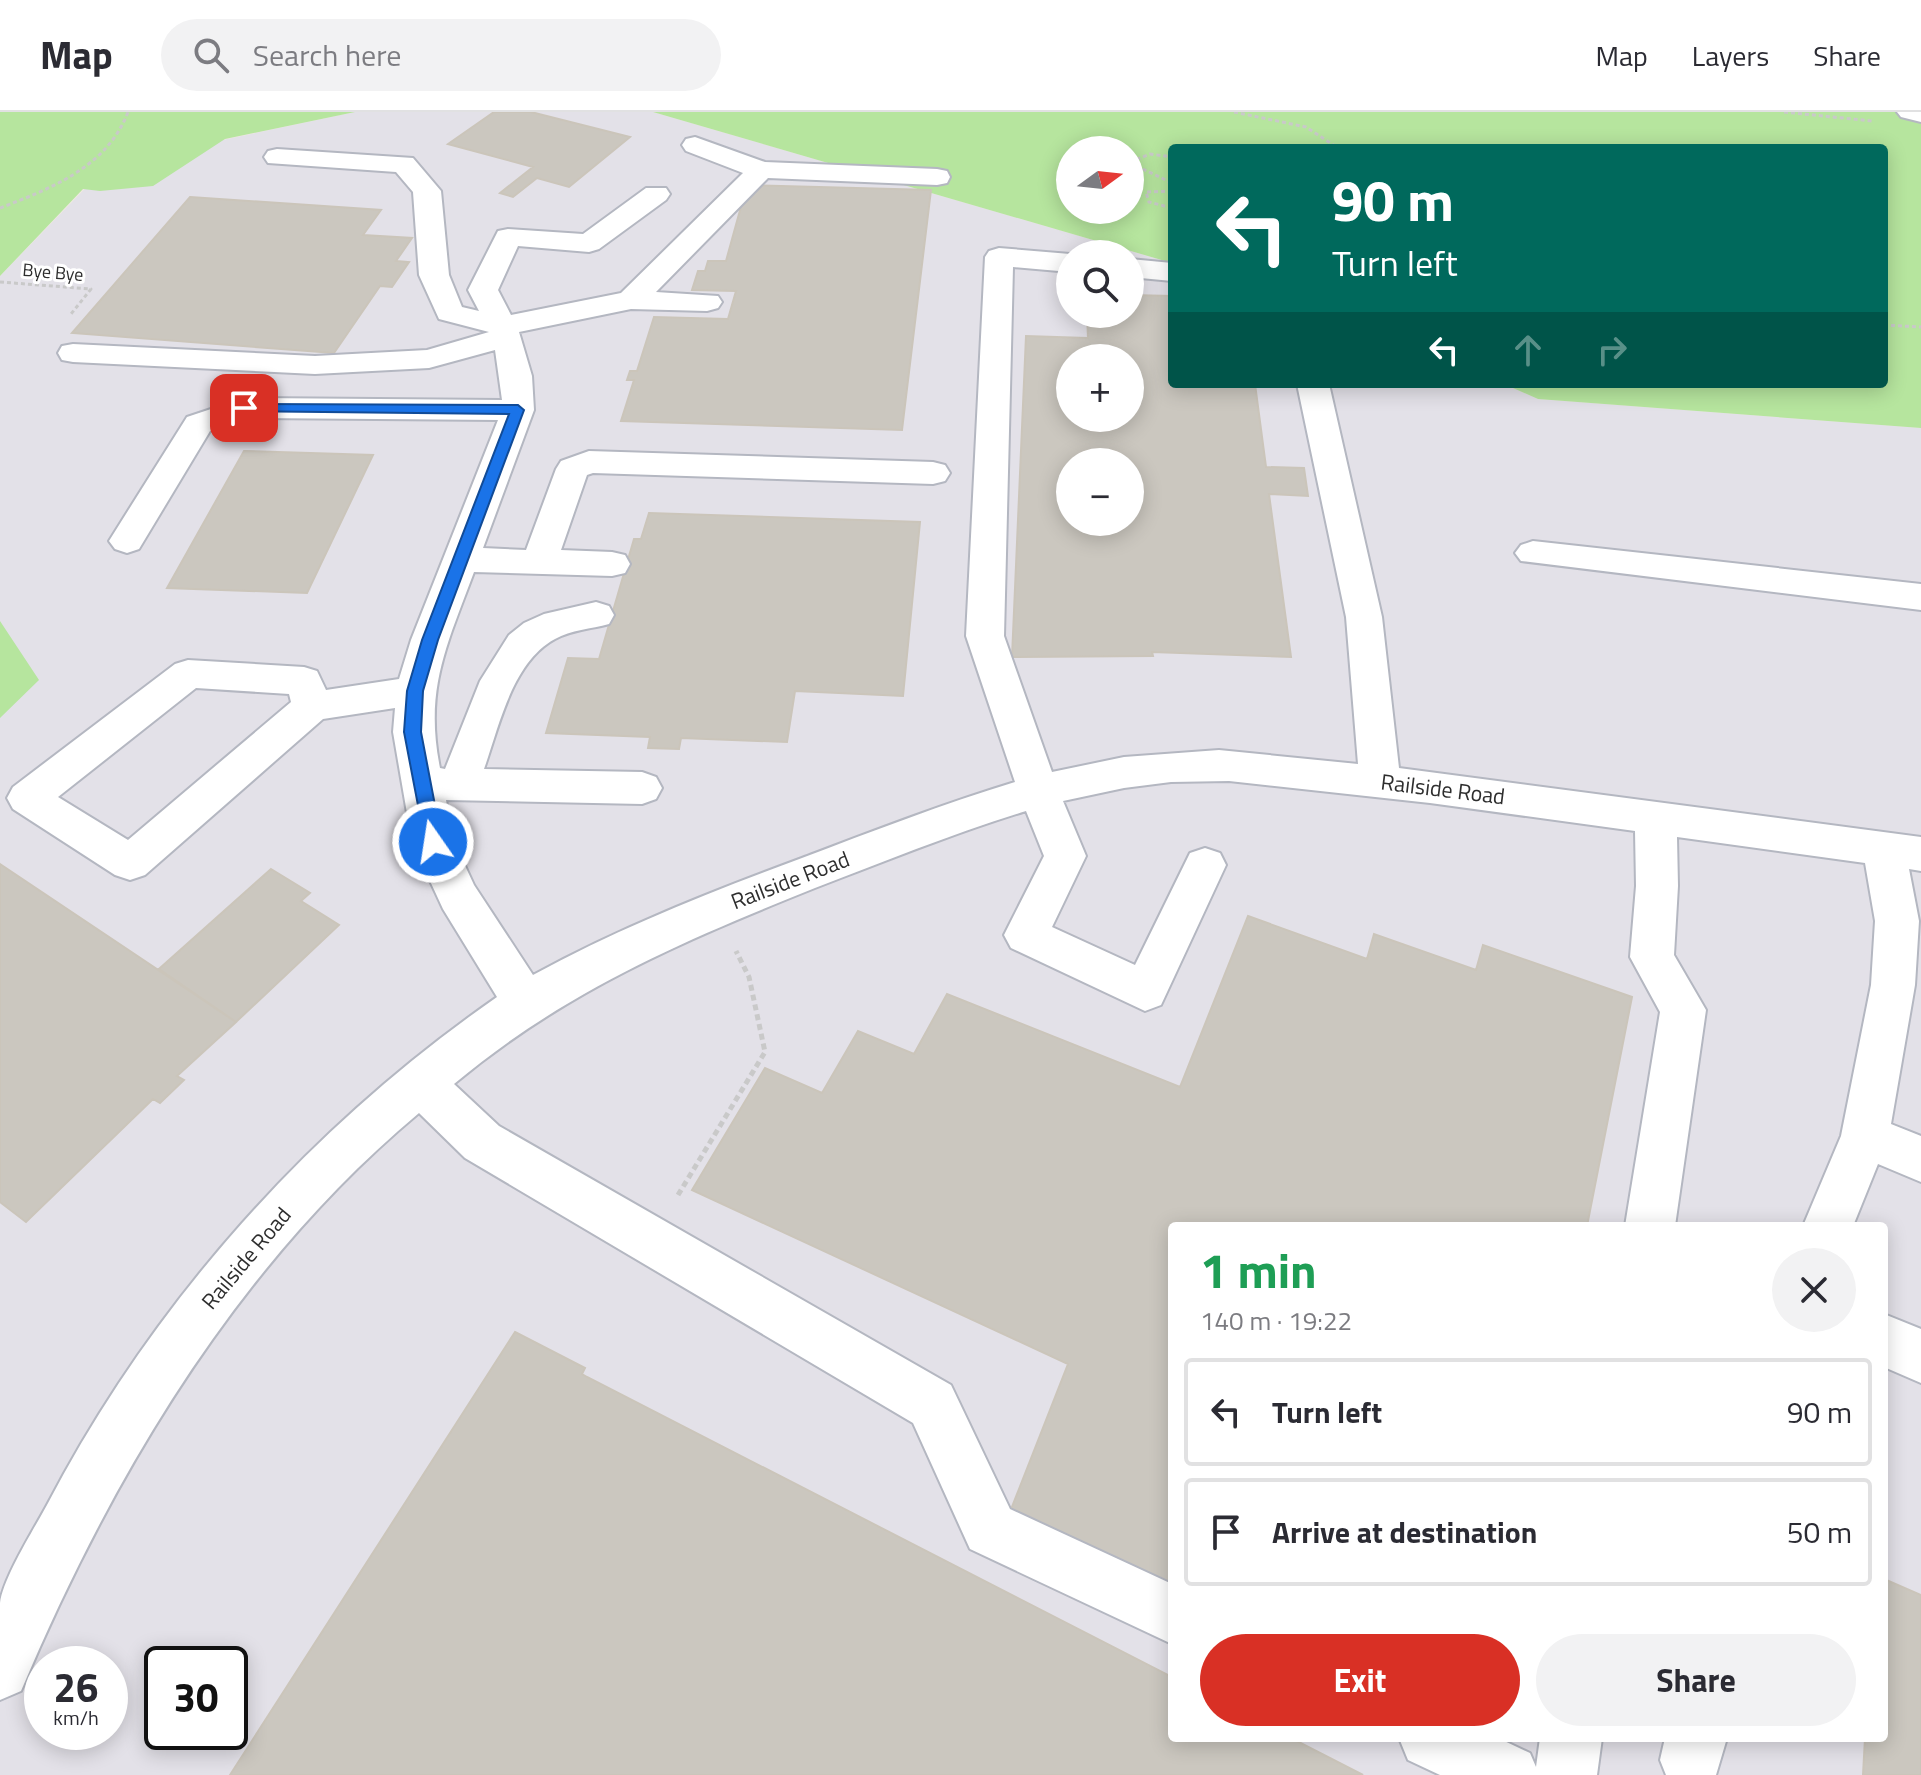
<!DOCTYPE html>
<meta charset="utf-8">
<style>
body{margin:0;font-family:"Titillium Web",sans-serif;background:#f2f2f3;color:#2b2b33;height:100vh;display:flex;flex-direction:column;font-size:30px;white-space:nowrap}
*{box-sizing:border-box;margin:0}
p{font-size:26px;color:#7c7c81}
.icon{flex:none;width:44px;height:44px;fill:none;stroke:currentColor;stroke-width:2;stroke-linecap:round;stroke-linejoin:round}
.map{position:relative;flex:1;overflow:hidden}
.drawer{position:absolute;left:1168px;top:1110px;width:720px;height:520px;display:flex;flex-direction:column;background:#fff;border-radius:8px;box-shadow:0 4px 20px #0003}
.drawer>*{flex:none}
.banner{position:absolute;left:1168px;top:32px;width:720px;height:244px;border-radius:8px;box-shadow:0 4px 20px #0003;background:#00695c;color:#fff;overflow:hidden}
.needle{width:52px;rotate:75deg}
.tools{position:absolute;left:1056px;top:24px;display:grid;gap:16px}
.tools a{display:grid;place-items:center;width:88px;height:88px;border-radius:50%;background:#fff;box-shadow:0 4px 20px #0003;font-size:40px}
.speed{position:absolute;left:24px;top:1534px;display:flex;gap:16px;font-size:40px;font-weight:700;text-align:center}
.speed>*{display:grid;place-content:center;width:104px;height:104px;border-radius:50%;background:#fff;box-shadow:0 4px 20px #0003;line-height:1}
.speed small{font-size:20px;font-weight:400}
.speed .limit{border:4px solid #111;border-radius:12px;background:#fff;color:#111}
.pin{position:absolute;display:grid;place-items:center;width:68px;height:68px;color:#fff;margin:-34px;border-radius:16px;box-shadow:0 4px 12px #0006}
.me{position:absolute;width:88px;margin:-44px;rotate:347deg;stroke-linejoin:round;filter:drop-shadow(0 0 6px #0008)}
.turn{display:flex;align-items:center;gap:28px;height:168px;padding:0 32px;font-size:36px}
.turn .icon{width:104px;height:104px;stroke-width:2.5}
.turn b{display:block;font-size:56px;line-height:68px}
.lanes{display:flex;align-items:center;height:76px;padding:0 32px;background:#0003;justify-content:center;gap:40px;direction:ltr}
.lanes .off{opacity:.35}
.round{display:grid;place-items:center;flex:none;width:84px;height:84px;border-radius:42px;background:#f2f2f3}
.summary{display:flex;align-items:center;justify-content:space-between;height:136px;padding:0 32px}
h1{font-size:48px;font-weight:700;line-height:60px;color:#1e9e55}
.action{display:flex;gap:16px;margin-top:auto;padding:16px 32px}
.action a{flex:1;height:92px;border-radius:48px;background:#d93025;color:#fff;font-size:32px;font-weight:700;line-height:92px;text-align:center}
.action a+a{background:#f2f2f3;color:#2b2b33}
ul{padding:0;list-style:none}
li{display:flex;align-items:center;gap:24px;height:108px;margin:0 16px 12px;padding:0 16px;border:4px solid #e1e1e2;border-radius:8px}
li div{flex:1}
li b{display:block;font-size:30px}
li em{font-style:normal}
header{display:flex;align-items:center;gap:48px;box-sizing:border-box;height:112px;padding:0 40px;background:#fff;border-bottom:2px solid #e1e1e2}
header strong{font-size:38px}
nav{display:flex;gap:44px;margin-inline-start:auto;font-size:28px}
.search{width:560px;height:72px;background:#f2f2f3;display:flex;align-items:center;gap:20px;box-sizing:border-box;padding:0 28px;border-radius:44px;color:#7c7c81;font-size:30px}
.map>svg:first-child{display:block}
.industrial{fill:#e3e1e8;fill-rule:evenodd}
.green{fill:#b6e59e;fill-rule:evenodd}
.building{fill:#cbc7bf;stroke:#cbc5ba;stroke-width:2;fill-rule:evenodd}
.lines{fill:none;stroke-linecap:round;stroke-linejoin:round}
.minor-casing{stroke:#b4b7c1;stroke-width:4}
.path-far1{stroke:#c9c9c9;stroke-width:3;stroke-dasharray:4 3;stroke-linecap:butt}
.path{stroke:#c9c9c9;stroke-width:5;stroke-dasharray:6 4;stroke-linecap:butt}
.minor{fill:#fff;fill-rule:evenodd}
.route{fill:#1a73e8;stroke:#114b97;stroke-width:2}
.labels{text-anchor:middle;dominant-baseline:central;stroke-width:6;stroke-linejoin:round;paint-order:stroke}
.far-street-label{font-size:18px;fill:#2e2e2e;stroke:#fff}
.street-label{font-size:22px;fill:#2e2e2e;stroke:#fff}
</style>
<header>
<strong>Map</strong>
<div class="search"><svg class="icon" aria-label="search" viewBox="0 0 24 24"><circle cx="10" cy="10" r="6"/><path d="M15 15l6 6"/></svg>Search here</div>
<nav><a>Map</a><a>Layers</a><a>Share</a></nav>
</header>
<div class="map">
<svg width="1921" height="1663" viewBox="0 0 1921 1663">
<rect width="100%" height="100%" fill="#efe9e1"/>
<path class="industrial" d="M355,0H653L1172,151V272H1504L1538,287L1921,316V1663H0V164L109,52ZM1070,142H1130V202H1070ZM1070,246H1130V306H1070ZM1070,350H1130V410H1070ZM1172,1114H1884V1626H1172ZM42,1552H110V1620H42ZM162,1552H230V1620H162Z"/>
<path class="green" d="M0,0H355L225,27L153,74L100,79L83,77L0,164Z
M653,0H1921V316L1538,287L1504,272H1884V36H1172V151ZM1070,38H1130V98H1070Z
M0,509L39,568L0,606Z"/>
<path class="building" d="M494,0H531L630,25L569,75L537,66L513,85L500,81L533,55L448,32Z
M747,73L931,78L902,318L621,309L634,268H627L630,259H637L654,205L728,207L736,179L692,178L698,159H705L708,149H726Z
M190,85L381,98L363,123L412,126L396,149L409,150L392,175L380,174L334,241L72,221Z
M1130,183L1172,184V272H1255L1266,355L1304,356L1308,384L1269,382L1291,545L1152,540L1153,544L1012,545L1026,224L1088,226L1087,202H1130ZM1070,246H1130V306H1070ZM1070,350H1130V410H1070Z
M244,339L373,343L307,481L167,476Z
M649,401L920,410L903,584L795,579L787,630L681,626L679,637L648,636L650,625L546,621L568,546L599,547L634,427H641Z
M0,752L236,910L177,964L184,968L160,991L153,987L26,1110L0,1090Z
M271,757L310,781L301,789L339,813L236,910L159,857Z
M1248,804L1367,847L1374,822L1476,858L1483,833L1632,885L1587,1114H1172V1480L1010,1400L1068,1252L692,1078L765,956L822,981L858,919L914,942L947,882L1180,975Z
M515,1220L585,1256L582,1262L587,1265L1172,1565V1626H1291L1363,1663H230Z
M1884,1467L1921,1483V1663H1863L1865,1626H1884Z"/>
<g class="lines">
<defs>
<path id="minor" d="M1897,0H1921V10L1901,5Z
M695,25L765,50L937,57L947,59L950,65L947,71L937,73L768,66L656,180L718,184L722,190L718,196L707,199L631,197L519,220L532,264L534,298L483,436L526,438L556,357L561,349L589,339L933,350L945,353L950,361L945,369L933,372L593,361L587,363L561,438L612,440L625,443L630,452L625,461L612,464L474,460C447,533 424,577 440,656L445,657L480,569L509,523L524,511L544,502L596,490L609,494L614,503L609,512C591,517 571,518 555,527C512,550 499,615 484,657L642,660L656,665L662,676L656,687L642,692L446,688L454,730L474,773L533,863C619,816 710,780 802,746C873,719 943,692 1015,670L966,524L985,145L989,139L999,136L1070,142V160L1013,155L1004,524L1052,660L1124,645L1219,638L1358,652L1346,505L1297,272H1329L1382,505L1399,656L1921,725V759L1909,757L1919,809L1915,873L1891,1012L1921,1024V1070L1878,1052L1853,1114H1803L1841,1024L1871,873L1875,809L1865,751L1677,725L1678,774L1674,843L1706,898L1675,1114H1625L1660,900L1630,845L1636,774L1635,719L1430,691L1229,669L1171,670L1124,676L1063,689L1086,744L1052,815L1135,853L1190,741L1205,736L1220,741L1226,753L1161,893L1145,899L1011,836L1004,823L1044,744L1026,699C955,721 885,749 815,776C683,829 565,879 454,972L499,1014L951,1273L1010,1397L1172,1472V1532L970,1437L913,1311L465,1046L419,1001C237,1153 112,1363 21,1579L0,1588C0,1557 0,1522 0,1491C3,1466 34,1417 47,1393C153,1190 310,1015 497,885L443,797L412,730L393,620L395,596L323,607L145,763L130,768L115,763L13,697L7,686L13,675L175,552L188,548L304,555L317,559L326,578L399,567L411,528L498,308L247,306L210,319L139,437L127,441L115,437L109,429L187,305L244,286L502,288L495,238L429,256L315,262L73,250L62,248L58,241L62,234L73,232L315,244L427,238L489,220L439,207L419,163L413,80L396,60L268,51L264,45L268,39L277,37L413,46L441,79L449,163L462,195L479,199L468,178L498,119L508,117L583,122L646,76H666L670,82L666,88L599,137L589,140L518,134L498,178L511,203L621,181L743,61L686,39L682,33L686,27ZM196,576L289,582L291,590L128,728L58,685Z
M1130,147L1172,151V169L1130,165Z
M1533,429L1921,472V498L1521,449L1515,441L1521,433Z
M1884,1202L1921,1217V1271L1884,1255Z
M1399,1626H1498L1530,1641L1536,1655L1540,1626H1602L1597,1663H1440L1408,1648Z
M1665,1626H1727L1716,1663H1666L1660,1648Z"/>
</defs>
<use href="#minor" class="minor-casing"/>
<path class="path-far1" d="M1234,0L1306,15L1338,36
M1784,0L1872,9
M1130,50L1150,42L1172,45
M1130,51L1170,70L1172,74
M1172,79L1146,80L1149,90L1172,96
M0,96C52,76 107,55 128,0
M0,170L91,177L71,202
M1884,213L1921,215"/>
<path class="path" d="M678,1083L765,940L749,865L736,839"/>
<use href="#minor" class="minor"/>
</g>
<path class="route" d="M244,292L518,293L524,298L438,528L423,579L421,620L442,730L440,735L433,737L425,730L404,620L407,579L422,528L509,302L240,299V293Z"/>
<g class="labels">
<g class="far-street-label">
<text transform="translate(53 160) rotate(5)">Bye Bye</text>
</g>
<g class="street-label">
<text transform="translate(1443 677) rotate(7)">Railside Road</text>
<text transform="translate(790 768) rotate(-21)">Railside Road</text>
<text transform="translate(246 1146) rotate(-50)">Railside Road</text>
</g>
</g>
</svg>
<div class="tools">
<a><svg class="needle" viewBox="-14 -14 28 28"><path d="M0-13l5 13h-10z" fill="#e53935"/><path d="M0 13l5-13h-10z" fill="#7c7c81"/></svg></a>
<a><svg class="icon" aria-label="search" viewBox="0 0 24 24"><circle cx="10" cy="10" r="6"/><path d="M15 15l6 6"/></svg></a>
<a>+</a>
<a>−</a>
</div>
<div class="speed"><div>26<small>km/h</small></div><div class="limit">30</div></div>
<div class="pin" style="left:244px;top:296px;background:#d93025"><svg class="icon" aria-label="arrive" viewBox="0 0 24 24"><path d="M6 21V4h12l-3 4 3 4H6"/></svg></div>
<svg class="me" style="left:433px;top:730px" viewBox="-20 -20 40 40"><circle r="17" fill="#1a73e8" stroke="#fff" stroke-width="3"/><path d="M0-11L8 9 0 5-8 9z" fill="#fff"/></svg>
<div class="banner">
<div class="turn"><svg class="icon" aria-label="left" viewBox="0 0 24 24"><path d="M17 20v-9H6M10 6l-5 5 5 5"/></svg><div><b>90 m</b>Turn left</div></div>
<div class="lanes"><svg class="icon" aria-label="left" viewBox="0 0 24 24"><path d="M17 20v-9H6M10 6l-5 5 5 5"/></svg><svg class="icon off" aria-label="ahead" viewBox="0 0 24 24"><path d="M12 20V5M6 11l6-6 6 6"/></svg><svg class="icon off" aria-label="right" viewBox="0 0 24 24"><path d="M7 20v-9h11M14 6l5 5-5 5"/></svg></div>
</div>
<section class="drawer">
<div class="summary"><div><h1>1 min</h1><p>140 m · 19:22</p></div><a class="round"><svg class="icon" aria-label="close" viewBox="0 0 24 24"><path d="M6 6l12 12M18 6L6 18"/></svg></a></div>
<ul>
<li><svg class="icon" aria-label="left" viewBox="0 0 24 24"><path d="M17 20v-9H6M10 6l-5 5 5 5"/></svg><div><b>Turn left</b></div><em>90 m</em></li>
<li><svg class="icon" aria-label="arrive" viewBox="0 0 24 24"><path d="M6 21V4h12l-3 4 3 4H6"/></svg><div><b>Arrive at destination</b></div><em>50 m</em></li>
</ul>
<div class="action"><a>Exit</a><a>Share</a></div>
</section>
</div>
